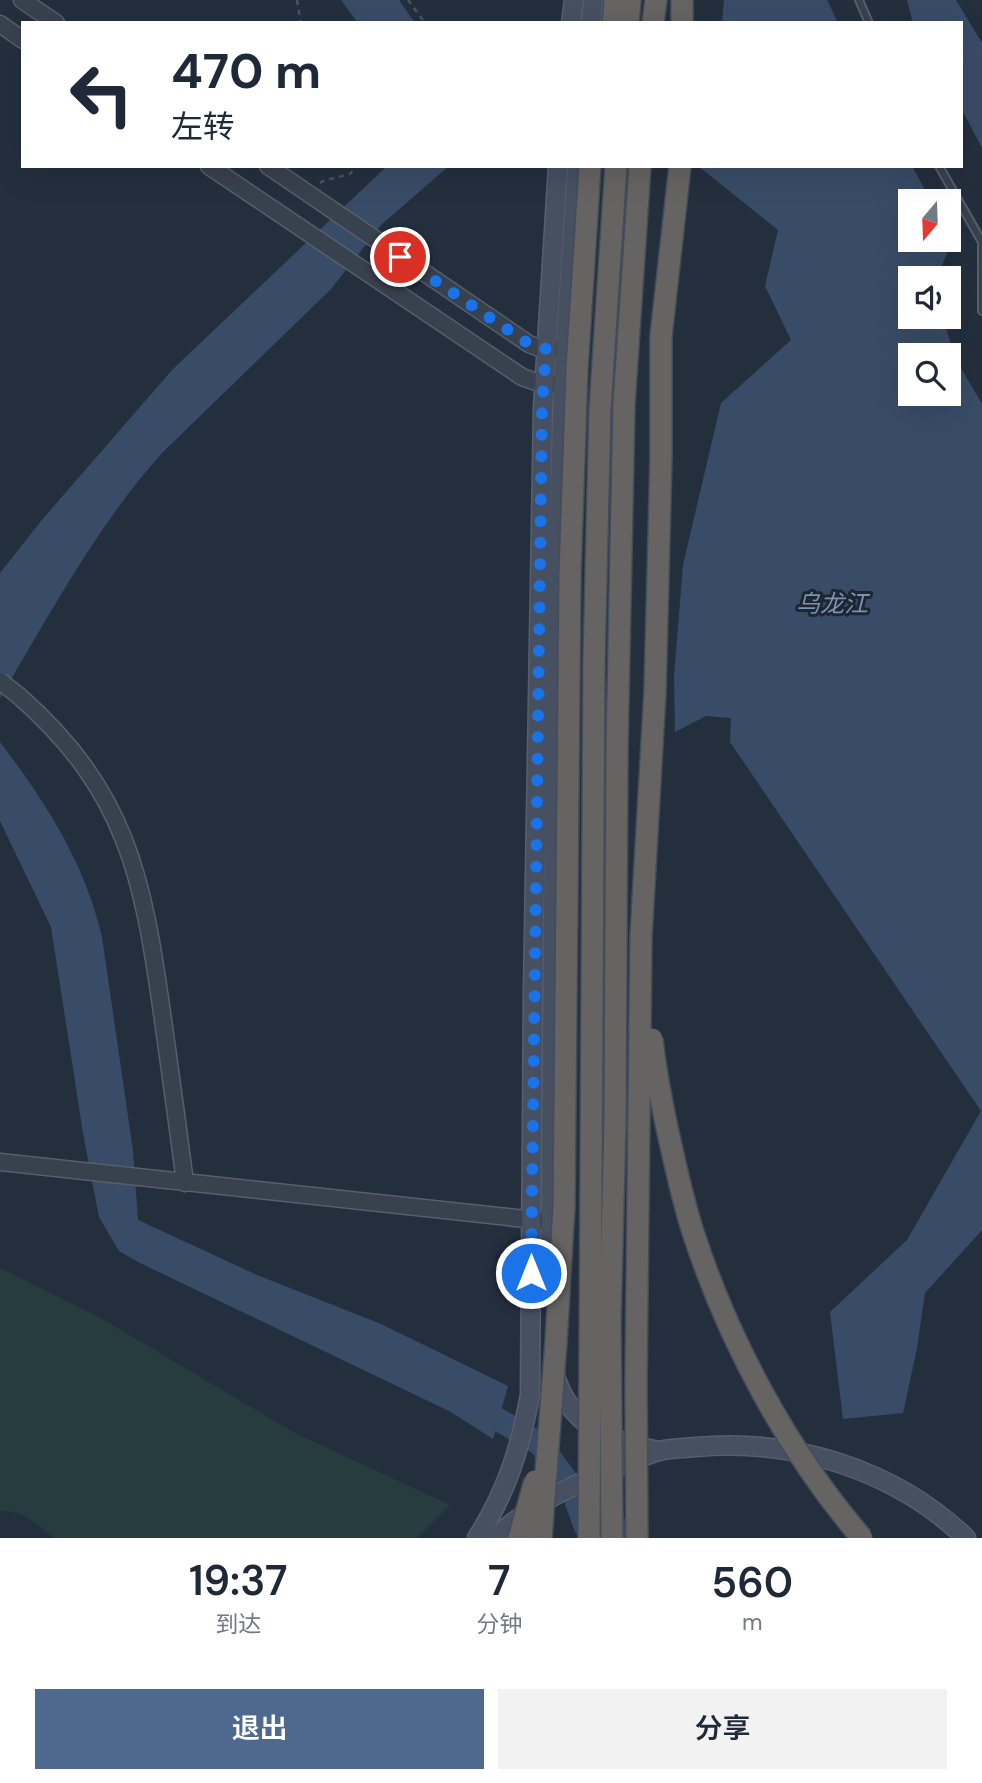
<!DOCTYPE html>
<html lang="zh">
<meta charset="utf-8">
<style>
body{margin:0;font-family:"DM Sans","Noto Sans SC",sans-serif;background:#f2f2f3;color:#1f2937;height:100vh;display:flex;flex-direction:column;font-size:26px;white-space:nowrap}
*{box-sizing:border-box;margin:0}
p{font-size:23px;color:#747a83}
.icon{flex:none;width:38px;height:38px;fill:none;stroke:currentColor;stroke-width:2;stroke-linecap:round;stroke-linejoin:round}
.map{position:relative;height:1538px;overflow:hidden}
.panel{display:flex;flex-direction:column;background:#fff;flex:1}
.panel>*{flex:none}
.guide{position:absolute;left:21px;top:21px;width:942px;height:147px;border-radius:0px;box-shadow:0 7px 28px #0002;background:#fff;color:#1f2937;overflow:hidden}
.needle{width:46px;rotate:199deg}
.controls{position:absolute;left:898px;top:189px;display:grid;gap:14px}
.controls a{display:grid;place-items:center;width:63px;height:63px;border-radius:0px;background:#fff;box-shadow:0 7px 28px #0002;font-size:35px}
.pin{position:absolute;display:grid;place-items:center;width:60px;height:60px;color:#fff;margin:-30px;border:4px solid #fff;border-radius:50%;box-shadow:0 2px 7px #0007}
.me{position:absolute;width:77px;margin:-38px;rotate:0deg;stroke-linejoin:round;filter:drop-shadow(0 0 5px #0008)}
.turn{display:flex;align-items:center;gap:24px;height:147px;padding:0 35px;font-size:32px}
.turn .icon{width:91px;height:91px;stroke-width:2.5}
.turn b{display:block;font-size:49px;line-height:60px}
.eta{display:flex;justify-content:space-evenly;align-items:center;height:119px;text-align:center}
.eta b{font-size:42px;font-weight:600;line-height:49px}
.action{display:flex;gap:14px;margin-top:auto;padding:14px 35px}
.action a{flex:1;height:80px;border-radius:0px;background:#4f688e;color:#fff;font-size:28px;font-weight:600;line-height:80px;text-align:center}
.action a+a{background:#f2f2f3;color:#1f2937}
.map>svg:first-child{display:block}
.green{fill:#263c3f}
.water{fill:#394c67;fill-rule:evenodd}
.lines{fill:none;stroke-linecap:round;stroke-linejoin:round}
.river{stroke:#394c67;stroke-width:23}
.service-casing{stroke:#565f6c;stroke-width:10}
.tertiary-casing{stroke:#565f6c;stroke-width:19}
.secondary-casing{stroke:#565f6c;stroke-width:21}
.trunk-casing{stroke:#434c59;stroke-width:24}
.path{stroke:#44595c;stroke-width:2.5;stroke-dasharray:5 5;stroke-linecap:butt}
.service{stroke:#38414e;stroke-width:6}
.tertiary{stroke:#38414e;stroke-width:16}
.secondary{stroke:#465061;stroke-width:18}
.trunk{stroke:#656462;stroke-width:21}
.tertiary-bridge-casing{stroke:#565f6c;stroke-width:19;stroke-linecap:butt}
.trunk-bridge-casing{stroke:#434c59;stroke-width:24;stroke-linecap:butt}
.tertiary-bridge{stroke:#38414e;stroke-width:16}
.trunk-bridge{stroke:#656462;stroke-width:21}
.route{stroke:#1a73e8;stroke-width:12;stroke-dasharray:0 21.6}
.labels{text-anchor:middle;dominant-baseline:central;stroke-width:6;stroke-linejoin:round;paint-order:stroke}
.water-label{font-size:24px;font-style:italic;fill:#7c92b1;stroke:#1d2633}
</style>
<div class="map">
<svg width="982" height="1538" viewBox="0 0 982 1538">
<rect width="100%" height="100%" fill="#242f3e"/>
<path class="green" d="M0,1268L99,1317L295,1433L450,1505L417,1538H54C38,1524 22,1510 0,1511Z"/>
<path class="water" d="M341,0H399L415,23H358Z
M724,0H827L838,23H722Z
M907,0H956L982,43V148L961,108V23H913Z
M387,166H449L382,224L331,289L163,452C97,525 50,614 0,698V573L41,521L172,370Z
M698,166H912L931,201H910V240H948L949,234L952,241L937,278H910V317H943L954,356L982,404V1230L925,1293L917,1348L903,1413L843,1419L830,1312L907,1240L981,1111L730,742L731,718L706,716L675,732L674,676L683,565L721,403L791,340L765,286L778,230ZM948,355V394H910V355Z
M0,742C46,803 84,861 102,937L133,1151L138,1220L257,1275L381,1324L508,1386L493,1439L451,1412L140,1263L119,1251L99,1217L83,1133L51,927L0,821Z
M584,1476C611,1495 621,1508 634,1538H581L575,1532L562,1496Z"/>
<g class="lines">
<path class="river" d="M474,1405L540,1444L584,1504"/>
<defs>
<path id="service" d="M859,0L869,23
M939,166L982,242V311"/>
<path id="tertiary" d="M22,0L56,23
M0,24L23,40
M209,166L522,377L536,382L558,384
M268,166L529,344L539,348L566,350
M19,696C127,791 143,878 162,1013C170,1070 178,1127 185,1183
M0,1162L544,1221"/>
<path id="secondary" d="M571,23L574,0
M591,23L593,0
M550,1296L555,662L563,385L577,166
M554,1372C568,1426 610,1441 659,1451
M477,1538C507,1491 520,1449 530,1395L533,990L543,407L558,166
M495,1538C532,1503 576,1483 624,1465C635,1460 647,1454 659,1451C670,1448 684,1448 696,1447C794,1438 895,1470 966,1538"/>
<path id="trunk" d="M682,0V23
M613,23L615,0
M628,23L630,0
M653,23L656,0"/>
</defs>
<use href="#service" class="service-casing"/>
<use href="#tertiary" class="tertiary-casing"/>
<use href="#secondary" class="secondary-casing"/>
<use href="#trunk" class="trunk-casing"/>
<path class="path" d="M297,0L301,23
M408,0L425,23
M320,183L323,181L350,174L357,166"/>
<use href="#service" class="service"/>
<use href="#tertiary" class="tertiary"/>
<use href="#secondary" class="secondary"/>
<use href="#trunk" class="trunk"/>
<defs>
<path id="tertiary-bridge" d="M0,681L19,696"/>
<path id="trunk-bridge" d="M652,1039C655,1069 661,1099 667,1128C675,1163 682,1198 693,1232C728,1340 788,1452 862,1538
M519,1538L535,1481
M541,1538L556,1342L564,1206L570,573L577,369L590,166
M589,1538L594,661L600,409L616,166
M612,1538L610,1320L615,1122L617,747L624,404L640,166
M637,1538L636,1382L641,936L655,692L661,458V336L680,166"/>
</defs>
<use href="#tertiary-bridge" class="tertiary-bridge-casing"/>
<use href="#trunk-bridge" class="trunk-bridge-casing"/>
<use href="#tertiary-bridge" class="tertiary-bridge"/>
<use href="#trunk-bridge" class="trunk-bridge"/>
</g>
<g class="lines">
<path class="route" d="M400,257L529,344L546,349L542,407L531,1273"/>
</g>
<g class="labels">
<g class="water-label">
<text x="832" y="603">乌龙江</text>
</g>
</g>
</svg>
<div class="controls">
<a><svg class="needle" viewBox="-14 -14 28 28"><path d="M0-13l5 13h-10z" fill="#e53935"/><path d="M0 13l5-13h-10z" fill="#747a83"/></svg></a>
<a><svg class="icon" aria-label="sound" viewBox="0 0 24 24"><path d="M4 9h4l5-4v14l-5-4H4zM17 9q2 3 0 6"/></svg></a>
<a><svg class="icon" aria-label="search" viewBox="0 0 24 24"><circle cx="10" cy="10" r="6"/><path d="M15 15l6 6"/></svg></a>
</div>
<div class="pin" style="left:400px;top:257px;background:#d93025"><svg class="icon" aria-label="arrive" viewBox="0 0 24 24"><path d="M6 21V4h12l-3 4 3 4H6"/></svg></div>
<svg class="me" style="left:531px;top:1273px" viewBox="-20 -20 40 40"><circle r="17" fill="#1a73e8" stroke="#fff" stroke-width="3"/><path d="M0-11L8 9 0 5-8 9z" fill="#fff"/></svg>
<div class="guide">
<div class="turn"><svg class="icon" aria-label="left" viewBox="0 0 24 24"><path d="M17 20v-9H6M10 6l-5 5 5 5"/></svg><div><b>470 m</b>左转</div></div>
</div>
</div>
<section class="panel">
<div class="eta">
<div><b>19:37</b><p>到达</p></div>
<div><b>7</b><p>分钟</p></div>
<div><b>560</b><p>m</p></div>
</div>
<div class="action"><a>退出</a><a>分享</a></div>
</section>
